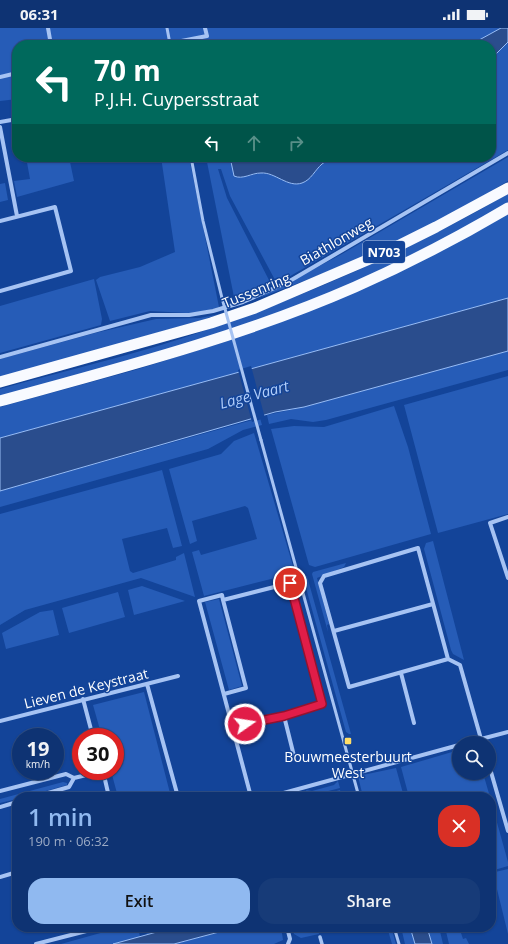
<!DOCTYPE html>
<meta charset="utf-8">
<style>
body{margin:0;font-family:"Open Sans",sans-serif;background:#173b78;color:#f1f3f6;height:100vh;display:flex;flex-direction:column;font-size:15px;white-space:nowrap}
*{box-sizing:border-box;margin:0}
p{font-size:13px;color:#9baac4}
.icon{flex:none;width:22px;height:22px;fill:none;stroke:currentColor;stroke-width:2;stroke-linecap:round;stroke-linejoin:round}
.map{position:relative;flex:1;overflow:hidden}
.sheet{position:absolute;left:12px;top:764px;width:484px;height:140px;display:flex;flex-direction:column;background:#0e3373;border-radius:16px;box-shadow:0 1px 3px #0004,0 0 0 1px #2e4e85}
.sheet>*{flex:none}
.banner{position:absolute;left:12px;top:12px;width:484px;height:122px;border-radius:16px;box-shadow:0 1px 3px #0004,0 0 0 1px #2e4e85;background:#00695c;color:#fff;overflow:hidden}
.fabs{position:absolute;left:452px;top:708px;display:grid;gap:8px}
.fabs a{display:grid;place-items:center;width:44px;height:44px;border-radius:50%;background:#0e3373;box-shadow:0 1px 3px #0004,0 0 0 1px #2e4e85;font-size:20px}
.speed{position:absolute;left:12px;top:700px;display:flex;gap:8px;font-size:20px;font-weight:700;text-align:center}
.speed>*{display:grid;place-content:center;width:52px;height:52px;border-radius:50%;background:#0e3373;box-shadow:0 1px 3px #0004,0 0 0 1px #2e4e85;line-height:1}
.speed small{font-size:10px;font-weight:400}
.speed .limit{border:6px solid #d22;background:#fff;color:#111}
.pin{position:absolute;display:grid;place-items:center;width:34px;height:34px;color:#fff;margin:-17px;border:2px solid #fff;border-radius:50%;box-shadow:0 1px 4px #0007}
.me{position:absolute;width:44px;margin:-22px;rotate:77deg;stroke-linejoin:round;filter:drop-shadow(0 0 3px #0008)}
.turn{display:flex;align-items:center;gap:14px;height:84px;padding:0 16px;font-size:18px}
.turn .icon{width:52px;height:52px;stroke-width:2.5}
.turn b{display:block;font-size:28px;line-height:34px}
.lanes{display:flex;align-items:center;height:38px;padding:0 16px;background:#0003;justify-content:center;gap:20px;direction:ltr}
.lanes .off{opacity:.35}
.round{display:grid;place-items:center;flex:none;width:42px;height:42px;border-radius:16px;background:#173b78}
.head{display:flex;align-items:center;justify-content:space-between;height:68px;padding:0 16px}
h1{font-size:24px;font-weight:600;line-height:30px;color:#90b9f0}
.action{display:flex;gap:8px;margin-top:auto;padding:8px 16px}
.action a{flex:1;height:46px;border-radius:16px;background:#90b9f0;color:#111;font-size:16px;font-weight:600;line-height:46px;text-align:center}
.action a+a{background:#173b78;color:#f1f3f6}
.status{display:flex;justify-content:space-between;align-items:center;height:28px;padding:0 20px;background:#0e3373;direction:ltr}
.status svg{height:11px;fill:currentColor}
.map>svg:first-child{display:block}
.green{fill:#265cb7}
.water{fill:#2a4d8d;stroke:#98bdf6}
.pier{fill:#134499}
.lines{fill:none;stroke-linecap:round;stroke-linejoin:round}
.service{stroke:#a6c3f3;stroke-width:3}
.pedestrian{stroke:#a6c3f3;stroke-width:3.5}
.minor{stroke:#a6c3f3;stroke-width:4}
.trunk{stroke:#f8faff;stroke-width:11}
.service-bridge{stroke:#a6c3f3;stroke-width:3}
.route-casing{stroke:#92132f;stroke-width:10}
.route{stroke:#e11d48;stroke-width:7}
.poi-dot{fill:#ffde68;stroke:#134499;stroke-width:1.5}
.labels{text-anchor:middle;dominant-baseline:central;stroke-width:3;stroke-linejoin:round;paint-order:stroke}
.shield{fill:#134499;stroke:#b8c7e0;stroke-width:1}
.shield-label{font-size:13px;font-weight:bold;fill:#fff}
.street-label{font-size:14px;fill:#fff;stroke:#134499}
.poi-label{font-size:14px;fill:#fff;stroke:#134499}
.water-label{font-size:15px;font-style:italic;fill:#b2cefa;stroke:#134499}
</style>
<div class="status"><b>06:31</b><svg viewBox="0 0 49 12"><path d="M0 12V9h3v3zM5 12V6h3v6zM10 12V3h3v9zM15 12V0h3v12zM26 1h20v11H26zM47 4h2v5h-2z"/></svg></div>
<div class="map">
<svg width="508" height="916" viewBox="0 0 508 916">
<rect width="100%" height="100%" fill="#134499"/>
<path class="green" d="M0,0H508V122L280,254L276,253L274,250L230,168L221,141H218L227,170L271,256L268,261L235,274L206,129H310L305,130L239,150L262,145L276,148L287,154L301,155L309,150L323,135L343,129H491V17H17V71L0,73Z
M26,129H69L74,153L17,169L14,153L30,151Z
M161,129H189L219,279L202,284L187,285L150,283L110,293L96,252L100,249L140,239L175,224Z
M508,129V153C478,171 448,189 417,204C366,229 313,250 259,270L342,226Z
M5,155L8,172L0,174V156Z
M508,166V175L492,185C451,207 410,231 368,250C251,302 123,335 0,369V361C60,344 121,330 180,311C294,273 404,226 508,166Z
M508,185V270L0,410V379L135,342L228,313Z
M94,251L102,291L101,297L0,325V278Z
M220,286L205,291L0,350V331L95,305L156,291L200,290Z
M508,323V342L326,392L313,394L291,391L269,396L267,387L304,379Z
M508,348V486L438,505L404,377Z
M394,378L408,419L431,506L315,539L309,537L271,401L294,398L324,399Z
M260,390L262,397L243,402L208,421L0,479V463Z
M254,405L295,545L204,568L192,524L199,522L201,527L257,511L248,480L245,478L192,493L197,513L190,516L169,441L221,426L234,413Z
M162,442L182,518L173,520L167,500L122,511L130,543L133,545L176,532V529L184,525L195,569L141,550L25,582L0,597V486Z
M433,513L464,632L453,626L451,622L424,521L426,515Z
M346,535L344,539L317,550L329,596L327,597L328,604L312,546L313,544Z
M307,548L351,706H349L346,704L303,549Z
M142,558L185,573L134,587L128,562Z
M118,564L125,589L69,605L62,580Z
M219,571L242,658L229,662L205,574Z
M53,582L59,607L6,621L2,605L40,584Z
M144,664L171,769H118L111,743H115V709H102L93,677Z
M459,722V745H483L490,769H409L401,739Z
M396,740L404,769H363L358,748Z
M338,753L340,760L309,768L306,762L312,763L334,757Z
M63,754L67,755V757L24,769H17V771L0,775V771Z
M340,762L342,769H315Z
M491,773L508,834V838L491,843Z
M508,841V906L494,849H491V845Z
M122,899H138L140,909L113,916H61Z
M145,899H175L147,907Z
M239,899H281L283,912L274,916H175Z
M292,899H317L319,906L301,910L294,906Z
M387,899H391L396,916H392Z
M401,899H410L415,916H405Z
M427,899H439L443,916H432Z
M445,899H459L463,911L466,910L469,916H449Z"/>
<path class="water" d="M501,0H508V14L491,31V17H470Z
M230,129H346C339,130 328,131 322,136C315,142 311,152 302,155C288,160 275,144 261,145C251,145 243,152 234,148Z
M508,270V323L304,379L275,384L0,463V410Z
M175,899H238L174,916H113Z
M410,899H427L432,916H415Z"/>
<path class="pier" d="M251,338L265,390L252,394L238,342Z"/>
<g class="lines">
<path class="service" d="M167,0L170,16
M191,129L203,193L222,270
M261,412L359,769
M394,899L399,916"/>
<path class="pedestrian" d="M320,909L322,916"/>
<path class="minor" d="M48,0L51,17
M161,17L207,8L205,0
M0,49L17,45
M0,94L17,91
M0,99L17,188
M0,193L55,179L71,243L0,263
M0,329L151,287H189L213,283L243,274L288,254L508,125
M508,489L490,495L508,550
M223,572L246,660L224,666
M334,603L433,576
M448,631L349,659L320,555L324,548L418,520L448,631L460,637L481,711L508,704
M401,645L414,695
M147,656L178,769
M83,671L93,709
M284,688L294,728
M0,693L178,648
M231,699L284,688L322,675L290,555L223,572L222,567L199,573L251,769
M468,715L481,711L483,715
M489,737L508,803
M103,743L109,769
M0,763L66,746L74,750L103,743
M34,769L69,759L74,750
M269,769L459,717
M0,779L17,774
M0,849L17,844
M287,899L290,911L288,916
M36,916L102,899"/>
<path class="trunk" d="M0,354L211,295L255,280L386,224L436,199L508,160
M0,373C120,340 241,309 355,259C407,236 459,209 508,180"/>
<path class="service-bridge" d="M222,270L261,412"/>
</g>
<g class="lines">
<defs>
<path id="route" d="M245,696L284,688L322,676L290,555"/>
</defs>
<use href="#route" class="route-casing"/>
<use href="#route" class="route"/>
</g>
<rect class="poi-dot" x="344" y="709" width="8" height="8" rx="2"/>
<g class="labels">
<rect class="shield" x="363" y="213" width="42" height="22" rx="3"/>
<g class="shield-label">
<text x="384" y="224">N703</text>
</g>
<g class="street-label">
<text transform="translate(336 213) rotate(-30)">Biathlonweg</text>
<text transform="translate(256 262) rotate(-22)">Tussenring</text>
<text transform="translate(86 660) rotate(-14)">Lieven de Keystraat</text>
</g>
<g class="poi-label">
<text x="348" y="728">Bouwmeesterbuurt<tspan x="348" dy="16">West</tspan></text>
</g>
<g class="water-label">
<text transform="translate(254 366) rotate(-15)">Lage Vaart</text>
</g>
</g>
</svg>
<div class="fabs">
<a><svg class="icon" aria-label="search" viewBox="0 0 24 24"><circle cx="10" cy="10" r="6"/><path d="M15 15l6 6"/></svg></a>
</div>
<div class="speed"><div>19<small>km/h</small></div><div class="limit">30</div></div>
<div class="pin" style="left:290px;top:555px;background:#d93025"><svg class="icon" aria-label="arrive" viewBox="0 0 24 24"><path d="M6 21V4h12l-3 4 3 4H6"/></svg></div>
<svg class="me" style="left:245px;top:696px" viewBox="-20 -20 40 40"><circle r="17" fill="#e11d48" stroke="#fff" stroke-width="3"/><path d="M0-11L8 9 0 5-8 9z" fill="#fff"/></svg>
<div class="banner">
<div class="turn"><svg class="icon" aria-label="left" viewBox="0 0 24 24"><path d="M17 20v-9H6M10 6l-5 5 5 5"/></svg><div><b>70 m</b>P.J.H. Cuypersstraat</div></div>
<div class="lanes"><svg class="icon" aria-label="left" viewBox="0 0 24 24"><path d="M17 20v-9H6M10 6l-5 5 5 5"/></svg><svg class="icon off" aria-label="ahead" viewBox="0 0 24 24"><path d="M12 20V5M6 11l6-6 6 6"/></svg><svg class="icon off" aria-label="right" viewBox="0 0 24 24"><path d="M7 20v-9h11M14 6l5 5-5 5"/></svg></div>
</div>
<section class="sheet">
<div class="head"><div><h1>1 min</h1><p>190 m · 06:32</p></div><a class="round" style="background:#d93025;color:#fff"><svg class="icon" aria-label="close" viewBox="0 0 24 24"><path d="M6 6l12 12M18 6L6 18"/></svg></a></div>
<div class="action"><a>Exit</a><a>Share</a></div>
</section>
</div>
